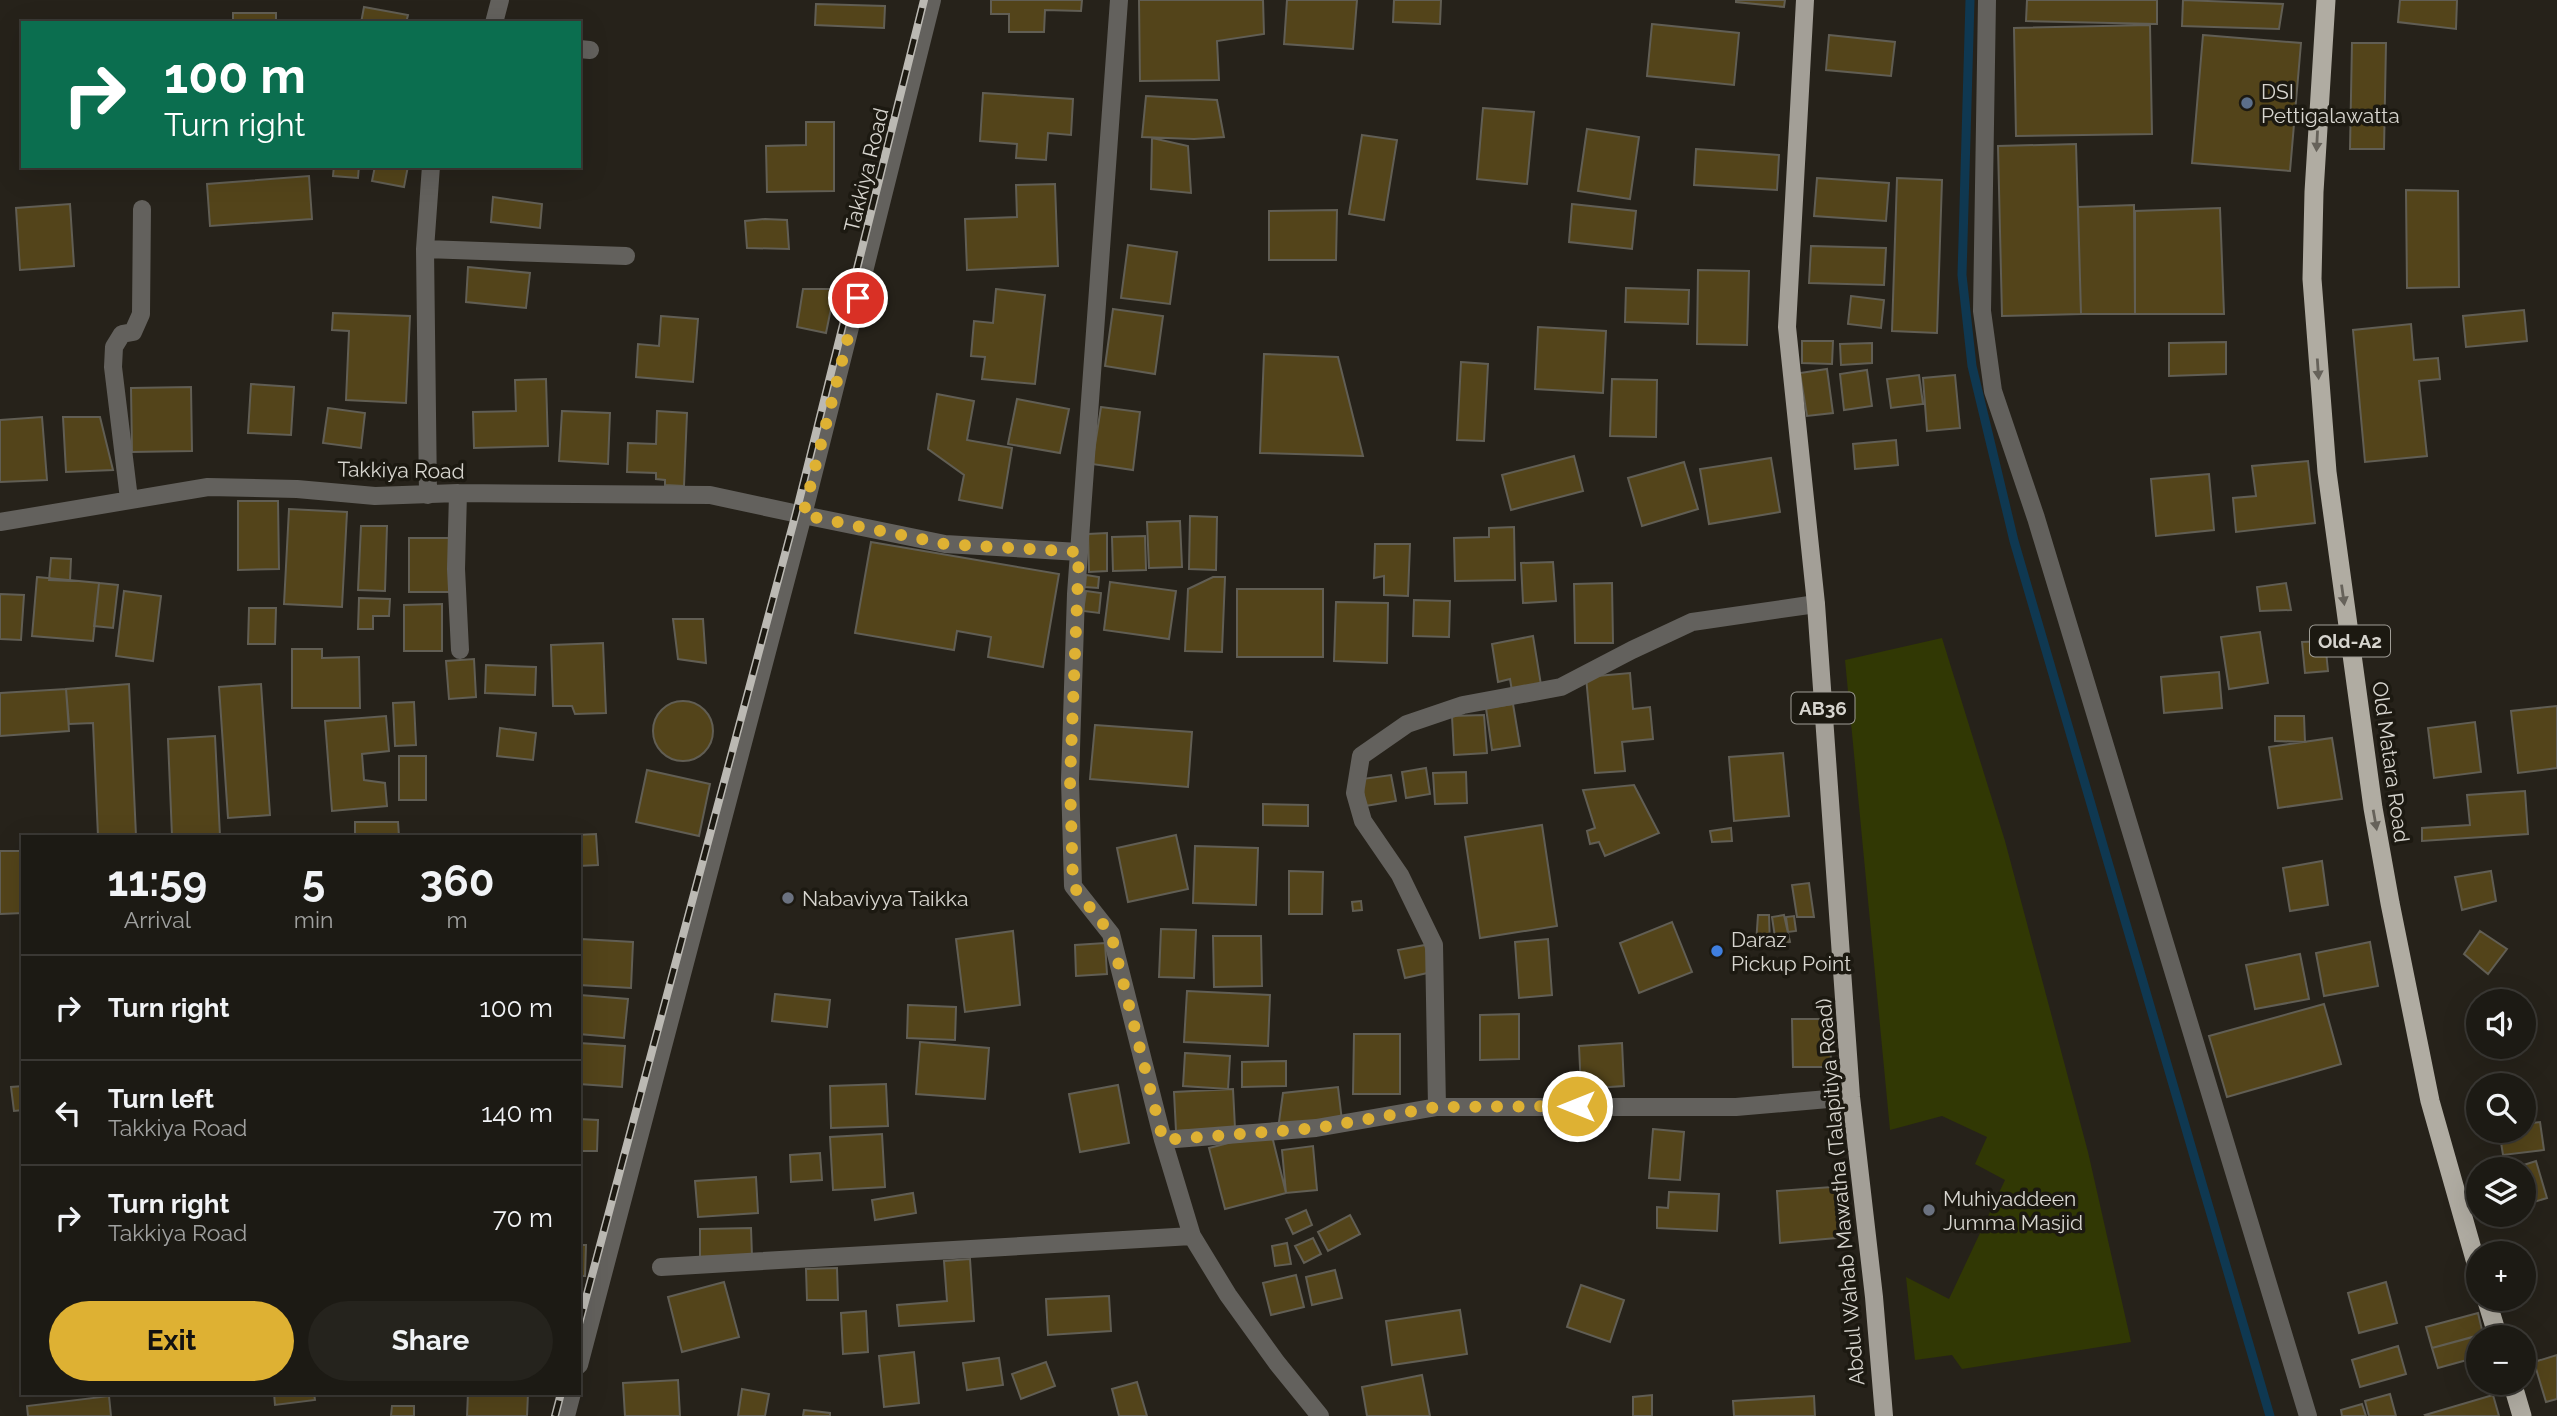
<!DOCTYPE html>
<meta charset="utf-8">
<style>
body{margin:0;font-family:Raleway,sans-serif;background:#25231d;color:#f1f3f6;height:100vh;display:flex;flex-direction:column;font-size:26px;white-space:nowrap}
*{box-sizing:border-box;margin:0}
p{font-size:23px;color:#a0a1a0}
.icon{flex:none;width:38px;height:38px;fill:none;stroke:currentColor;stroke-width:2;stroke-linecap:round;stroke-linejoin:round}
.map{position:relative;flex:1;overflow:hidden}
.drawer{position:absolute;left:21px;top:835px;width:560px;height:560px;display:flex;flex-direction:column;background:#1c1a14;border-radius:0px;box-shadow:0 7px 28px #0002,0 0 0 2px #3a3834}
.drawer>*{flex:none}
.hud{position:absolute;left:21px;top:21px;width:560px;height:147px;border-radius:0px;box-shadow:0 7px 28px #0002,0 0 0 2px #3a3834;background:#0b6e4f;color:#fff;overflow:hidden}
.buttons{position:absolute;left:2466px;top:989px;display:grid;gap:14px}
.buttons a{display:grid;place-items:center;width:70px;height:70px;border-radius:50%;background:#1c1a14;box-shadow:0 7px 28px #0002,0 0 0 2px #3a3834;font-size:35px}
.pin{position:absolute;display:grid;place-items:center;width:60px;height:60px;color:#fff;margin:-30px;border:4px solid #fff;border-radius:50%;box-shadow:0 2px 7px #0007}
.me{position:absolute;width:77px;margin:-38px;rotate:270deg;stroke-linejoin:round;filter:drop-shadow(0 0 5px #0008)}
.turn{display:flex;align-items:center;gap:24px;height:147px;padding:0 28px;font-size:32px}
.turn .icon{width:91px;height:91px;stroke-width:2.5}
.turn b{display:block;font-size:49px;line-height:60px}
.eta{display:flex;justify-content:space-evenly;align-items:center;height:119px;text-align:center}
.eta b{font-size:42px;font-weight:700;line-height:49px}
.button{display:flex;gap:14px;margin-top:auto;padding:14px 28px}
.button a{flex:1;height:80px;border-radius:42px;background:#deb133;color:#111;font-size:28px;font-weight:700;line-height:80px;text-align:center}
.button a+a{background:#25231d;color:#f1f3f6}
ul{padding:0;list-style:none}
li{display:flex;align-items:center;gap:21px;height:105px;padding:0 28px;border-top:2px solid #3a3834}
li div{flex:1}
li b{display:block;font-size:26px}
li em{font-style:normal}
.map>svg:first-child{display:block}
.green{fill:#313804}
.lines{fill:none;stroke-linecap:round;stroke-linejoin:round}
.stream{stroke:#0f3851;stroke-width:9}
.building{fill:#53441a;stroke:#615e54;stroke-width:2}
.minor{stroke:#63615d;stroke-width:18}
.primary{stroke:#a39f97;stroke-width:18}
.trunk{stroke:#b0aca2;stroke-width:19}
.rail-casing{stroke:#bbb9b3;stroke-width:8}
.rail{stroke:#1c1911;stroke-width:5;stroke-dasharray:16;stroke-linecap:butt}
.oneway{fill:#66625a}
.route{stroke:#deb133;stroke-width:12;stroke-dasharray:0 21.6}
.service-dot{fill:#5c6f8a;stroke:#1c1911;stroke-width:2.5}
.worship-dot{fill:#6b7280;stroke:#1c1911;stroke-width:2.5}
.shop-dot{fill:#3f7fe0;stroke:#1c1911;stroke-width:2.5}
.labels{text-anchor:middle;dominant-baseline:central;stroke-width:7;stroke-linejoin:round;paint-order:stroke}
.shield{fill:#1c1911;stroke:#9f9d96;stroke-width:2}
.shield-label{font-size:19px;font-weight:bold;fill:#d7d5cf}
.poi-label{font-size:21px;fill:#d7d5cf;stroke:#1c1911;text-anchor:start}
.street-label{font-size:21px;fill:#d7d5cf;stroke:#1c1911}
</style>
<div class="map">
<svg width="2557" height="1416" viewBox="0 0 2557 1416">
<rect width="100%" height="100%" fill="#26221a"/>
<path class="green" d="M1942,638L2005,841L2088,1152L2131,1342L1962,1369L1952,1355L1915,1360L1906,1277L1949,1299L2005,1180L1975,1164L1987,1137L1942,1116L1890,1130L1845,660Z"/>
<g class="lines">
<path class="stream" d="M1970,0L1962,275L1972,366L2014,541L2270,1416"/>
</g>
<path class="building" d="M991,0H1082L1081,11L1045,10L1044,32H1009V14H991Z
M1139,0H1263L1264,34L1217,41L1219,80L1140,81Z
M1287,0H1357L1353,49L1284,44Z
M1394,0H1441L1440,24L1393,22Z
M1736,0H1785L1784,7L1736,2Z
M2027,0H2157V24L2026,21Z
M2183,0L2283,4L2279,29L2182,26Z
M2400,0H2457L2456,29L2398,22Z
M816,4L885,6L884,28L815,25Z
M364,7L408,15L406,23H361Z
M233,13H276V23H233Z
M1652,24L1739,33L1734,85L1647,76Z
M2150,25L2152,134L2016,136L2014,28Z
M1829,35L1895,42L1891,76L1826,70Z
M2203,35L2301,43L2290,171L2192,163Z
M2352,43H2386L2384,149H2350Z
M983,93L1073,99L1071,135L1048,133L1046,160L1016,158L1017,144L980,141Z
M1146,96L1217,100L1224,137L1194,139L1142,137Z
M1483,108L1534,112L1527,184L1477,179Z
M806,122H834V191L767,192L766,146L806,145Z
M1587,129L1639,137L1630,199L1578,191Z
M1362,135L1397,140L1384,220L1349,214Z
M1152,138L1188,146L1191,193L1151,189Z
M2076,144L2081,314L2002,316L1998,146Z
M1696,149L1779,155L1777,190L1694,185Z
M334,166H359L358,178L333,176Z
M375,166H408L404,187L372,181Z
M309,176L312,219L210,226L207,184Z
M1817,178L1889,183L1886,221L1814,216Z
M1897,178L1942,180L1937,333L1892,331Z
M1055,184L1058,266L967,270L965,219L1017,217L1016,185Z
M2406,190L2458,191L2459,287L2407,288Z
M493,197L542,204L540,228L491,222Z
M70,204L74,266L20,270L16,208Z
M1572,204L1636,211L1632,249L1569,242Z
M2134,205L2135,314H2081L2078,207Z
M2220,208L2224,314H2135V211Z
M1337,210L1336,260H1269V211Z
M765,219L787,220L789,249L747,248L745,221Z
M1128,245L1177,252L1170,304L1121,298Z
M1811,246L1886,248L1884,285L1809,283Z
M468,267L530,273L526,308L466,302Z
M1698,270L1749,271L1747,345L1697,344Z
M1626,288L1689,290L1688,324L1625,322Z
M803,289H835L826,333L797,327Z
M996,289L1045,295L1035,384L982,379L985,357L971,356L974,321L993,323Z
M1851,296L1884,300L1881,328L1848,324Z
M1113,309L1163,316L1155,374L1105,366Z
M2524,310L2527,341L2466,347L2463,316Z
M333,313L410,316L406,403L346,400L349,331L332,330Z
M661,316L698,319L693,382L636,377L638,344L659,346Z
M2411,324L2414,360L2438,358L2440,379L2419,381L2427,456L2365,462L2353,330Z
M1538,327L1606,331L1603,393L1535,389Z
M1802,341H1833L1832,364L1802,363Z
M2226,342V374L2169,376V343Z
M1872,343V363L1841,365L1840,344Z
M1264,354L1338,357L1363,456L1260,453Z
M1461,362L1488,364L1484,441L1457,440Z
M1827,369L1833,413L1807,416L1800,373Z
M1867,370L1872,406L1844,410L1840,374Z
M1919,375L1923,404L1891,408L1887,379Z
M1955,375L1960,428L1927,431L1923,378Z
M546,379L548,446L474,448L473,412L516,411L515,380Z
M1612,379L1657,380L1656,437L1610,436Z
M251,384L294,387L291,435L248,433Z
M191,387L192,451L132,452L131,388Z
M937,394L974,401L967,440L1012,448L1002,508L959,500L964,475L928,449Z
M1017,399L1069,409L1060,453L1008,444Z
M1101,407L1140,412L1133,470L1092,464Z
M328,408L365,413L361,448L323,443Z
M562,411L610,413L608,464L559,461Z
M657,411L687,413L684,486L665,485V480L656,479V473L627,472L628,443L656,444Z
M42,417L47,480L0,482V420Z
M63,417H100L113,470L66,472Z
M1896,440L1898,465L1855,469L1853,444Z
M1574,456L1583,491L1511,510L1502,475Z
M1771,458L1780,512L1709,524L1700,469Z
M2308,461L2315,523L2236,532L2233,498L2256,496L2252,466Z
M1684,462L1698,509L1642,526L1628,478Z
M2209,474L2214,530L2156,536L2151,479Z
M238,501H278L279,569L238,570Z
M289,509L347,512L342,607L284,604Z
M1190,516L1217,517L1216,570L1189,569Z
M1180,521L1182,567L1149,568L1147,522Z
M361,526H387L385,591L358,590Z
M1514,527L1515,580L1455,581L1454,538L1489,537V528Z
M1107,533V571L1089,572L1088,534Z
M1145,536L1146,570L1113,571L1112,537Z
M409,538H452V592H409Z
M871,542L1059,574L1043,667L988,657L991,637L957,631L954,650L855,633Z
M1375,544H1410L1408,596L1384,595V576L1374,578Z
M51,558L71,559L70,581L49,580Z
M1553,562L1556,601L1523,603L1521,563Z
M1086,575L1099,577L1098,588L1085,587Z
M37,577L99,583L93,641L32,636Z
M1213,577H1225L1222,652L1185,651L1188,589Z
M1110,582L1176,591L1169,639L1104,630Z
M99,583L118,585L113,628L94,626Z
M1612,583L1613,643H1575L1574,584Z
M2286,583L2291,610L2260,611L2257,587Z
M1237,589H1323V657H1237Z
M124,591L161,596L153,661L116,656Z
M1086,591L1101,593L1099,613L1083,611Z
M0,594L24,595L21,640L0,639Z
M359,598L390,599L389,616H373V629H358Z
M1414,600L1450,601L1449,637L1413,636Z
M1336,602L1388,603L1387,663L1334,661Z
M442,604V651H404V605Z
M249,608H276L275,644H248Z
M673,619H703L706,663L678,659Z
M2260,632L2268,683L2229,689L2221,637Z
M1533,636L1541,685L1512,691L1510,679L1498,682L1492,644Z
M2325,641L2328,671L2305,673L2302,642Z
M603,643L606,713L575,714L572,706H553L551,645Z
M292,649H322V658L359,657L360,708H292Z
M474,659L476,697L449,699L446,661Z
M486,665L536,667L535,695L485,693Z
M2219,672L2222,708L2164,713L2161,677Z
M1630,673L1633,709L1650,707L1653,739L1622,742L1625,771L1595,773L1586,677Z
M129,684L136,836H98L93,723L69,724L66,689Z
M261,684L270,815L228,818L219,687Z
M66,689L69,731L0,736V693Z
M653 731a30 30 0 1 1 60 0a30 30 0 1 1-60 0Z
M414,702L416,745L395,746L393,703Z
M1513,704L1520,746L1492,750L1486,708Z
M2557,706V768L2518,773L2511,711Z
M1484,715L1487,753L1454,755L1452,716Z
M386,716L389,751L362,754L364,780L385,783L387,806L332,811L325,721Z
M2275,716H2304L2305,742L2275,741Z
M2475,722L2481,772L2434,778L2428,728Z
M1095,725L1192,732L1188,787L1090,779Z
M500,728L536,733L533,760L497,756Z
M215,736L220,836H172L168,739Z
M2332,738L2342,799L2278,808L2269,747Z
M1783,753L1789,816L1734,821L1729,757Z
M399,756H426V800H399Z
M1426,768L1430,794L1406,798L1402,772Z
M647,770L710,784L699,836L636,822Z
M1466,772L1467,803L1435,804L1433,773Z
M1391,775L1396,801L1365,806L1362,779Z
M1634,785L1659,833L1605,856L1599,842L1590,844L1587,831L1595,828L1583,790Z
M2525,791L2528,834L2422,841V828L2470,825L2467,795Z
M1263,804L1308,805V826L1263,825Z
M355,822H398L399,836H355Z
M1542,825L1557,926L1480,938L1465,837Z
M1731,828L1732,841L1712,842L1710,831Z
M596,834L598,865L579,866V836H553Z
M1176,835L1188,889L1128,902L1117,848Z
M1195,846L1258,848L1256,905L1193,903Z
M0,851H23V913L0,914Z
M2322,861L2328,905L2290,911L2283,868Z
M1289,871L1323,872L1322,914H1289Z
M2491,871L2496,901L2462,910L2455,877Z
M1809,883L1814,917H1797L1792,885Z
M1361,901L1362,910L1353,911L1352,902Z
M1758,915H1769L1770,946L1756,944Z
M1784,915L1790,942L1776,944L1772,917Z
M1794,916L1796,931L1788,932L1786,917Z
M1672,922L1692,972L1639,993L1620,943Z
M1161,929L1196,930L1194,978L1159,977Z
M1013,931L1020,1005L965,1012L956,939Z
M2480,931L2507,949L2488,974L2464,954Z
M1213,936H1261L1262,986L1214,987Z
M581,939L633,942L631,988L579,985Z
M1548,939L1552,995L1519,998L1515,942Z
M2370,942L2378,986L2324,996L2316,953Z
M1105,943L1107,974L1076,976L1075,945Z
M1425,945L1432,972L1405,978L1398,950Z
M2300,954L2309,999L2255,1009L2246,965Z
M1187,991L1270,995L1268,1046L1184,1042Z
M775,994L830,1000L827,1027L772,1021Z
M580,995L628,999L624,1038L579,1034Z
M2324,1004L2341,1064L2227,1097L2209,1036Z
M908,1005L956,1007L955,1040L907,1038Z
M1519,1014V1059L1480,1060V1015Z
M1792,1019H1830L1831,1067H1793Z
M1354,1034H1400V1094H1353Z
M920,1042L989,1048L985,1099L916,1094Z
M579,1043L625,1046L622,1087L579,1084Z
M1622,1043L1624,1086L1581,1089L1579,1046Z
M1185,1053L1230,1056L1228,1089L1183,1086Z
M1286,1061V1086L1242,1087V1062Z
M886,1084L888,1126L831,1128L830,1086Z
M1118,1085L1129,1143L1080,1152L1069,1094Z
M23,1086V1110L14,1111L11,1087Z
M1338,1087L1342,1121L1278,1129L1283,1093Z
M1233,1089L1235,1128L1176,1131L1174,1092Z
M579,1119L598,1120L597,1151H579Z
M2540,1122L2544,1150L2503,1155L2499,1130H2524V1124Z
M1653,1129L1684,1132L1680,1180L1649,1178Z
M1271,1132L1286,1193L1225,1209L1209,1148Z
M882,1134L885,1187L833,1190L830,1137Z
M1313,1146L1317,1190L1286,1193L1282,1150Z
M820,1153L822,1180L791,1182L790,1155Z
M2536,1161L2547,1198L2524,1205V1169H2511Z
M756,1177L758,1213L698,1217L695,1181Z
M1845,1186L1848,1237L1780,1243L1777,1191Z
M1669,1192L1719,1194L1717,1231L1657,1228V1207L1668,1208Z
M913,1193L916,1213L875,1220L872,1200Z
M1306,1210L1312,1225L1293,1234L1286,1219Z
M1350,1215L1360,1234L1328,1251L1318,1232Z
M751,1228L752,1256L700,1257V1229Z
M1313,1238L1321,1254L1304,1263L1295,1246Z
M1287,1243L1291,1264L1275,1266L1272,1246Z
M579,1245H586L585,1276H579Z
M970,1259L974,1321L899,1326L897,1305L947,1301L944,1261Z
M837,1268L838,1300H807L806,1269Z
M1335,1270L1342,1298L1312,1305L1306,1277Z
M1296,1275L1304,1307L1271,1315L1263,1283Z
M724,1282L739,1337L682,1352L668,1297Z
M2386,1282L2397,1323L2359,1333L2348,1293Z
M1581,1285L1624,1300L1610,1342L1567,1327Z
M1109,1296L1111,1331L1048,1335L1046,1299Z
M1460,1310L1467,1354L1392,1365L1386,1321Z
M866,1311L868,1352L843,1354L841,1313Z
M2478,1313L2483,1334L2432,1348L2426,1327Z
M2477,1336L2478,1357L2438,1368L2432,1348Z
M2398,1346L2406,1374L2360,1387L2352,1360Z
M914,1352L919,1403L884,1407L879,1356Z
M2557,1355V1399L2546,1402L2534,1362Z
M999,1358L1003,1385L967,1390L963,1363Z
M1046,1362L1055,1386L1021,1399L1012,1374Z
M1422,1375L1430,1416H1367L1362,1387Z
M678,1380L680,1416H625L623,1383Z
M1137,1382L1147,1416H1119L1112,1389Z
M742,1389L769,1394L765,1416H738Z
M274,1393H314L315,1400L275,1405Z
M468,1393H528L527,1416H467Z
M2390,1394L2396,1416H2369L2365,1401Z
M1652,1395V1416H1633V1397Z
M2493,1395L2499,1416H2426L2425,1415Z
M109,1396L111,1416H28L27,1406Z
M1814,1396L1815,1416H1734L1733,1401Z
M2362,1404L2366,1416H2342L2341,1410Z
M392,1406H414V1416H391Z
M804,1410L830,1413V1416H803Z"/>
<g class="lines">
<path class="minor" d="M1119,0L1076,594L1070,780L1073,886L1111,934L1163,1140L1192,1236L1228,1295L1277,1363L1320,1416
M1987,0L1982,311L1993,391L2036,518L2308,1416
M494,23L500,0
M579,49L590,50
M425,249L626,256
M458,493L456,569L460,650
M428,495L425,249L431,166
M129,499L113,367L114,347L122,334L133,332L141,314L142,209
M0,522L208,487L297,489L375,496L458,493L710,495L803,515L932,0
M1437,1107L1434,945L1400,875L1363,821L1355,793L1361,756L1407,724L1463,705L1561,687L1632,650L1692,622L1816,604
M1163,1140L1316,1128L1437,1107H1736L1851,1097
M661,1267L1192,1236
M579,1365L803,515L945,544L1079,552
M566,1416L572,1393"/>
<path class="primary" d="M1805,0L1787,327L1816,604L1851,1097L1874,1297L1884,1416"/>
<path class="trunk" d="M2326,0L2314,192L2312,279L2327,472L2373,808L2390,903L2430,1101L2478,1270
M2486,1298L2498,1337
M2512,1382L2522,1416"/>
<defs>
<path id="rail" d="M579,1324L796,513L924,0
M555,1416L561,1393"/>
</defs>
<use href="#rail" class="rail-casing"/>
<use href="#rail" class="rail"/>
</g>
<defs><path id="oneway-solid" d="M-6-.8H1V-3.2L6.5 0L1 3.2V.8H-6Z" transform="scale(1.75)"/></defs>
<g class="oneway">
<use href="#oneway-solid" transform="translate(2317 141) rotate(93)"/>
<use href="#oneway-solid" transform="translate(2318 369) rotate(86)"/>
<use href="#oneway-solid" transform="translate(2343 595) rotate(82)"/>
<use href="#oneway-solid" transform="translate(2375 820) rotate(80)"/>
</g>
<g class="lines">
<path class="route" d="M858,298L803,515L945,544L1079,552L1070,780L1073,886L1111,934L1163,1140L1317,1128L1437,1107L1577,1106"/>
</g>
<circle class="service-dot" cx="2247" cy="103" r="7"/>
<g class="worship-dot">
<circle cx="788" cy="898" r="7"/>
<circle cx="1929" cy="1210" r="7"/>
</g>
<circle class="shop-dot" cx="1717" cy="951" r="7"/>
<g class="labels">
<g class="shield">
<rect x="2310" y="625.5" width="80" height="31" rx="5"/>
<rect x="1791.5" y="692.5" width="63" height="31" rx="5"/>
</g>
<g class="shield-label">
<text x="2350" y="641">Old-A2</text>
<text x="1823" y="708">AB36</text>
</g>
<g class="poi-label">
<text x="2261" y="91">DSI<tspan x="2261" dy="24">Pettigalawatta</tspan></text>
<text x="802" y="898">Nabaviyya Taikka</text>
<text x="1731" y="939">Daraz<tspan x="1731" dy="24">Pickup Point</tspan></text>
<text x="1943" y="1198">Muhiyaddeen<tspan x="1943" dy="24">Jumma Masjid</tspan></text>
</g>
<g class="street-label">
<text transform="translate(866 170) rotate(-76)">Takkiya Road</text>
<text transform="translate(401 470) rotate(1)">Takkiya Road</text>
<text transform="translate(2391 762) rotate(82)">Old Matara Road</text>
<text transform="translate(1840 1192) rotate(-95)">Abdul Wahab Mawatha (Talapitiya Road)</text>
</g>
</g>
</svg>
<div class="buttons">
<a><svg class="icon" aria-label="sound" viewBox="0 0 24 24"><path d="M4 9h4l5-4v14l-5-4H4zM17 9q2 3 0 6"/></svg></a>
<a><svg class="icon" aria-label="search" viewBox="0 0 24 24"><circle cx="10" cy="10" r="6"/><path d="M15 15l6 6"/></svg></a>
<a><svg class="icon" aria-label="layers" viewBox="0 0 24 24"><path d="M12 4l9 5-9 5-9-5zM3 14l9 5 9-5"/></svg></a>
<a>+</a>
<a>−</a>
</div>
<div class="pin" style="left:858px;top:298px;background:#d93025"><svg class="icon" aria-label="arrive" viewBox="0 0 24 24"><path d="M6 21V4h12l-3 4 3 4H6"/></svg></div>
<svg class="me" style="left:1577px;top:1106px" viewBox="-20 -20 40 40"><circle r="17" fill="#deb133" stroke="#fff" stroke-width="3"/><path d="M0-11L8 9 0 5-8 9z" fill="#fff"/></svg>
<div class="hud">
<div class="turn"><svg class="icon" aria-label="right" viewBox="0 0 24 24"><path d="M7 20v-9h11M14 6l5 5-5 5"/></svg><div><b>100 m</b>Turn right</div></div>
</div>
<section class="drawer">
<div class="eta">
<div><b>11:59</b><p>Arrival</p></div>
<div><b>5</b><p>min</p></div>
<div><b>360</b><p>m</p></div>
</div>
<ul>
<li><svg class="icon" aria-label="right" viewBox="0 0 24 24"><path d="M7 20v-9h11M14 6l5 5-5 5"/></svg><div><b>Turn right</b></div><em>100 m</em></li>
<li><svg class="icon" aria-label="left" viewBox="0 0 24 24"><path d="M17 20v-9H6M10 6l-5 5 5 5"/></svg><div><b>Turn left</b><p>Takkiya Road</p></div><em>140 m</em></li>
<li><svg class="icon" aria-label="right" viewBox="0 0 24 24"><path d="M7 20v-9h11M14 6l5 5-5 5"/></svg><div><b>Turn right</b><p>Takkiya Road</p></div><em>70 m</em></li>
</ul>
<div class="button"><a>Exit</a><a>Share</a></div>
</section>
</div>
